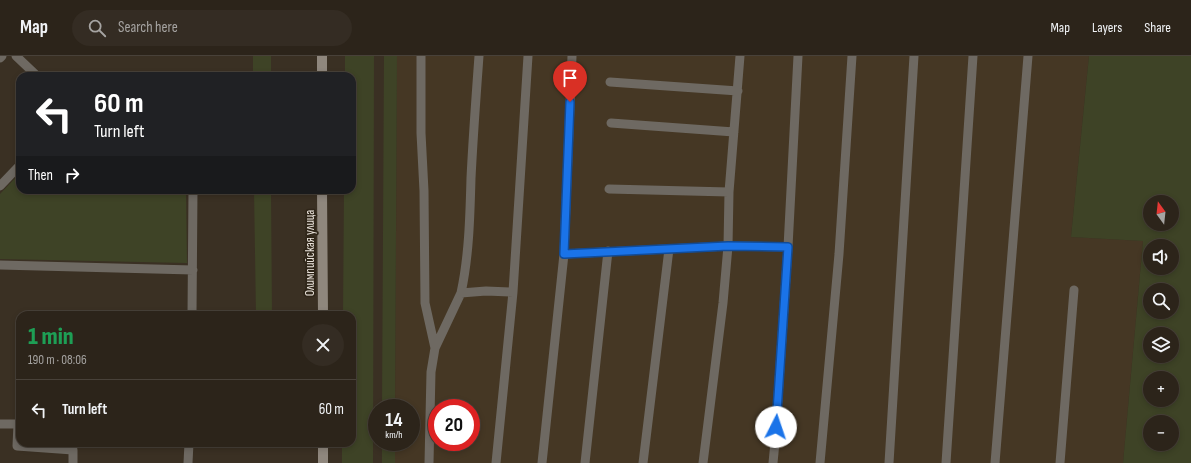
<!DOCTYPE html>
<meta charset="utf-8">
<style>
body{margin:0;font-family:"Sofia Sans Condensed",sans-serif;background:#342c23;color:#f1f3f6;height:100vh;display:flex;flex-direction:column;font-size:15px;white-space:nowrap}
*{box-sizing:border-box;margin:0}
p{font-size:13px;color:#a6a4a2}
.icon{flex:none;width:22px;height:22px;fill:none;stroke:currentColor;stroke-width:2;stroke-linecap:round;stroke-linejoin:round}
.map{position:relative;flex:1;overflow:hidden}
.details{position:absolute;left:16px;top:255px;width:340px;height:136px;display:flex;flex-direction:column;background:#2c241a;border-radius:12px;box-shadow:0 2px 6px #0003,0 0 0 1px #484139}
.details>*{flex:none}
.hud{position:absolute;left:16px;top:16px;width:340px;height:122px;border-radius:12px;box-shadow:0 2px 6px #0003,0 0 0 1px #484139;background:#202124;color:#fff;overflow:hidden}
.needle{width:26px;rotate:345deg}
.fabs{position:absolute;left:1143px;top:139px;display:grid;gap:8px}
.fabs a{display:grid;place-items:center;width:36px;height:36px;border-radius:50%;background:#2c241a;box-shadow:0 2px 6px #0003,0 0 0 1px #484139;font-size:20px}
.speed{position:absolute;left:368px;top:343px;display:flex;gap:8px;font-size:20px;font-weight:700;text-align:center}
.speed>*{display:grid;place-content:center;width:52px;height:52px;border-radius:50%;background:#2c241a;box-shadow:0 2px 6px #0003,0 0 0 1px #484139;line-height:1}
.speed small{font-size:10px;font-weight:400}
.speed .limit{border:6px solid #d22;background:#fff;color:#111}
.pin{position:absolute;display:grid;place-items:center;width:34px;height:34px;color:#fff;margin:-41px -17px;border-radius:50% 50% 50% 0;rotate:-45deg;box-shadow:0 0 4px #0007}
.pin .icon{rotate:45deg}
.me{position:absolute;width:44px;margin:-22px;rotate:4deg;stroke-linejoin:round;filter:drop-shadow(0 0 3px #0008)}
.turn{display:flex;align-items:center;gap:14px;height:84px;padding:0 12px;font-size:18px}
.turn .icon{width:52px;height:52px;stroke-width:2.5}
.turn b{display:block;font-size:28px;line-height:34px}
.then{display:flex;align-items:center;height:38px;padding:0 12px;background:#0003;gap:8px;font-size:15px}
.round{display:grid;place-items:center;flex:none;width:42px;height:42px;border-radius:21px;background:#342c23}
.overview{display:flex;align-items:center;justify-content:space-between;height:68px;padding:0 12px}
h1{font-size:24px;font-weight:800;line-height:30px;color:#1e9e55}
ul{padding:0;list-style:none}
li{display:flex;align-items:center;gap:12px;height:60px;padding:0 12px;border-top:1px solid #484139}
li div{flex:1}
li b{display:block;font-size:15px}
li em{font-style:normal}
header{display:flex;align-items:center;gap:24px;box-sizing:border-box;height:56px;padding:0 20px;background:#2c241a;border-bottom:1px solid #484139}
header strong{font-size:19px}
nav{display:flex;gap:22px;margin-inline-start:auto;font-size:14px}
.search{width:280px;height:36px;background:#342c23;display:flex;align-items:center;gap:10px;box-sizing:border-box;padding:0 14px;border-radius:22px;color:#a6a4a2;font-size:15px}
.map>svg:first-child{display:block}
.built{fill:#453724;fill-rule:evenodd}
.green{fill:#3e4326;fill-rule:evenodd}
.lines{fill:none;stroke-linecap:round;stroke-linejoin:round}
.service{stroke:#6e6962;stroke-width:9}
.secondary{stroke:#8f877d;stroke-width:10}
.route-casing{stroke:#114b97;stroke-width:10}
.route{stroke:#1a73e8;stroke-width:7}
.labels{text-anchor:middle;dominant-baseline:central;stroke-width:3.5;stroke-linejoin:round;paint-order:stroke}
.street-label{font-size:13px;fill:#e9e2da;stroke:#2f2619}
</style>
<header>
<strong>Map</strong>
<div class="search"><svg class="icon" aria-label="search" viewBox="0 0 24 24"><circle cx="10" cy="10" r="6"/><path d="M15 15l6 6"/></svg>Search here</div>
<nav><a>Map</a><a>Layers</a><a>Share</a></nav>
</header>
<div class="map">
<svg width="1191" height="407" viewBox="0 0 1191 407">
<rect width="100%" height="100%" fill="#3a3023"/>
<path class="built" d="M397,0H1089L1071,181L1143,185L1123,407H395V386H411V352H395ZM437,352H471V386H437Z"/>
<path class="green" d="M253,0H271V20H253Z
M345,0H374L373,407H342V387H352V259H343L344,134H352V20H345Z
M384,0H397L395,352H382Z
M1089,0H1191V407H1123L1143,185L1071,181ZM1150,146H1172V168H1150ZM1150,190H1172V212H1150ZM1150,234H1172V256H1150ZM1150,278H1172V300H1150ZM1150,322H1172V344H1150ZM1150,366H1172V388H1150Z
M20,117V134H186L187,207L0,203V138Z
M254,134H271L272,259H256Z
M382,386H395V407H382Z"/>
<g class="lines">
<path class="service" d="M16,0L35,18
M421,0V77L424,135L425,247L435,292
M740,0L729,136L728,190L788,191
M0,2L2,0
M610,26L738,35
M611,67L734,76
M0,130L20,109
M609,133L729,136
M564,198L572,0
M0,209L193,214
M461,237C469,200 470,160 471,122C473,81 476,41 479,0
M192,259L193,134
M0,368H18L17,390L73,394V407
M188,407L189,387
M429,407L431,316L435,292L461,237L486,235L513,236L528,0
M496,407L513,236
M542,407L564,198L728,190L723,247L703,407
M585,407L608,195
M643,407L669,193
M773,407L775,386L788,191L798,0
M820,407L839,198L852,0
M889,407L914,0
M946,407L973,0
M995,407L1028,0
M1060,407L1074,234"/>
<path class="secondary" d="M322,0V20
M322,134L323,259
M323,407V387"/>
</g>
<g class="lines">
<defs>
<path id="route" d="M570,46L564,198L728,190L788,191L776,371"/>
</defs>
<use href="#route" class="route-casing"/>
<use href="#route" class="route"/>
</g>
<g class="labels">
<g class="street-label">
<text transform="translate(310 197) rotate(-90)">Олимпийская улица</text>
</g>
</g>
</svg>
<div class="fabs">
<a><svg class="needle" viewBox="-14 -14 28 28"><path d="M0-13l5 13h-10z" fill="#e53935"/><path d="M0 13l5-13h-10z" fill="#a6a4a2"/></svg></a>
<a><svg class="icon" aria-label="sound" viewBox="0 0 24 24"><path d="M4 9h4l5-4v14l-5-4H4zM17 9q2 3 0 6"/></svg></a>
<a><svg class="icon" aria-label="search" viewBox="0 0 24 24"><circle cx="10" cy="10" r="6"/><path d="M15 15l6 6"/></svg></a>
<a><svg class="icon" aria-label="layers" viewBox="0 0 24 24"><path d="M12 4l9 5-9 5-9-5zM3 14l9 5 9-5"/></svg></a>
<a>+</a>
<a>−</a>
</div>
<div class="speed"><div>14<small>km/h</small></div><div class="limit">20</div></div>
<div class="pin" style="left:570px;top:46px;background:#d93025"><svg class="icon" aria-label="arrive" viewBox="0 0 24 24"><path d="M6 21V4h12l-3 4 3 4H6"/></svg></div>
<svg class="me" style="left:776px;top:371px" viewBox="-20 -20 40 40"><circle r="19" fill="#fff"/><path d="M0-13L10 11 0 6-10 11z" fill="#1a73e8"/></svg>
<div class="hud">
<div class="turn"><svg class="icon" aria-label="left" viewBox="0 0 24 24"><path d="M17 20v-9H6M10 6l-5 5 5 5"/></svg><div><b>60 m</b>Turn left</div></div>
<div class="then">Then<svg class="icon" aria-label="right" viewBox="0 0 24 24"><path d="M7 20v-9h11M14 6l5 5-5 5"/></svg></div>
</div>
<section class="details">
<div class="overview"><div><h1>1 min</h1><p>190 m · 08:06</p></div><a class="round"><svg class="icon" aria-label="close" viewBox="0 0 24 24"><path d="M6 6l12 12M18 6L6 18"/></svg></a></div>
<ul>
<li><svg class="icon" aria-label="left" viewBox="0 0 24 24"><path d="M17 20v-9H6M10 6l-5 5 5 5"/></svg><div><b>Turn left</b></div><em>60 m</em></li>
</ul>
</section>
</div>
